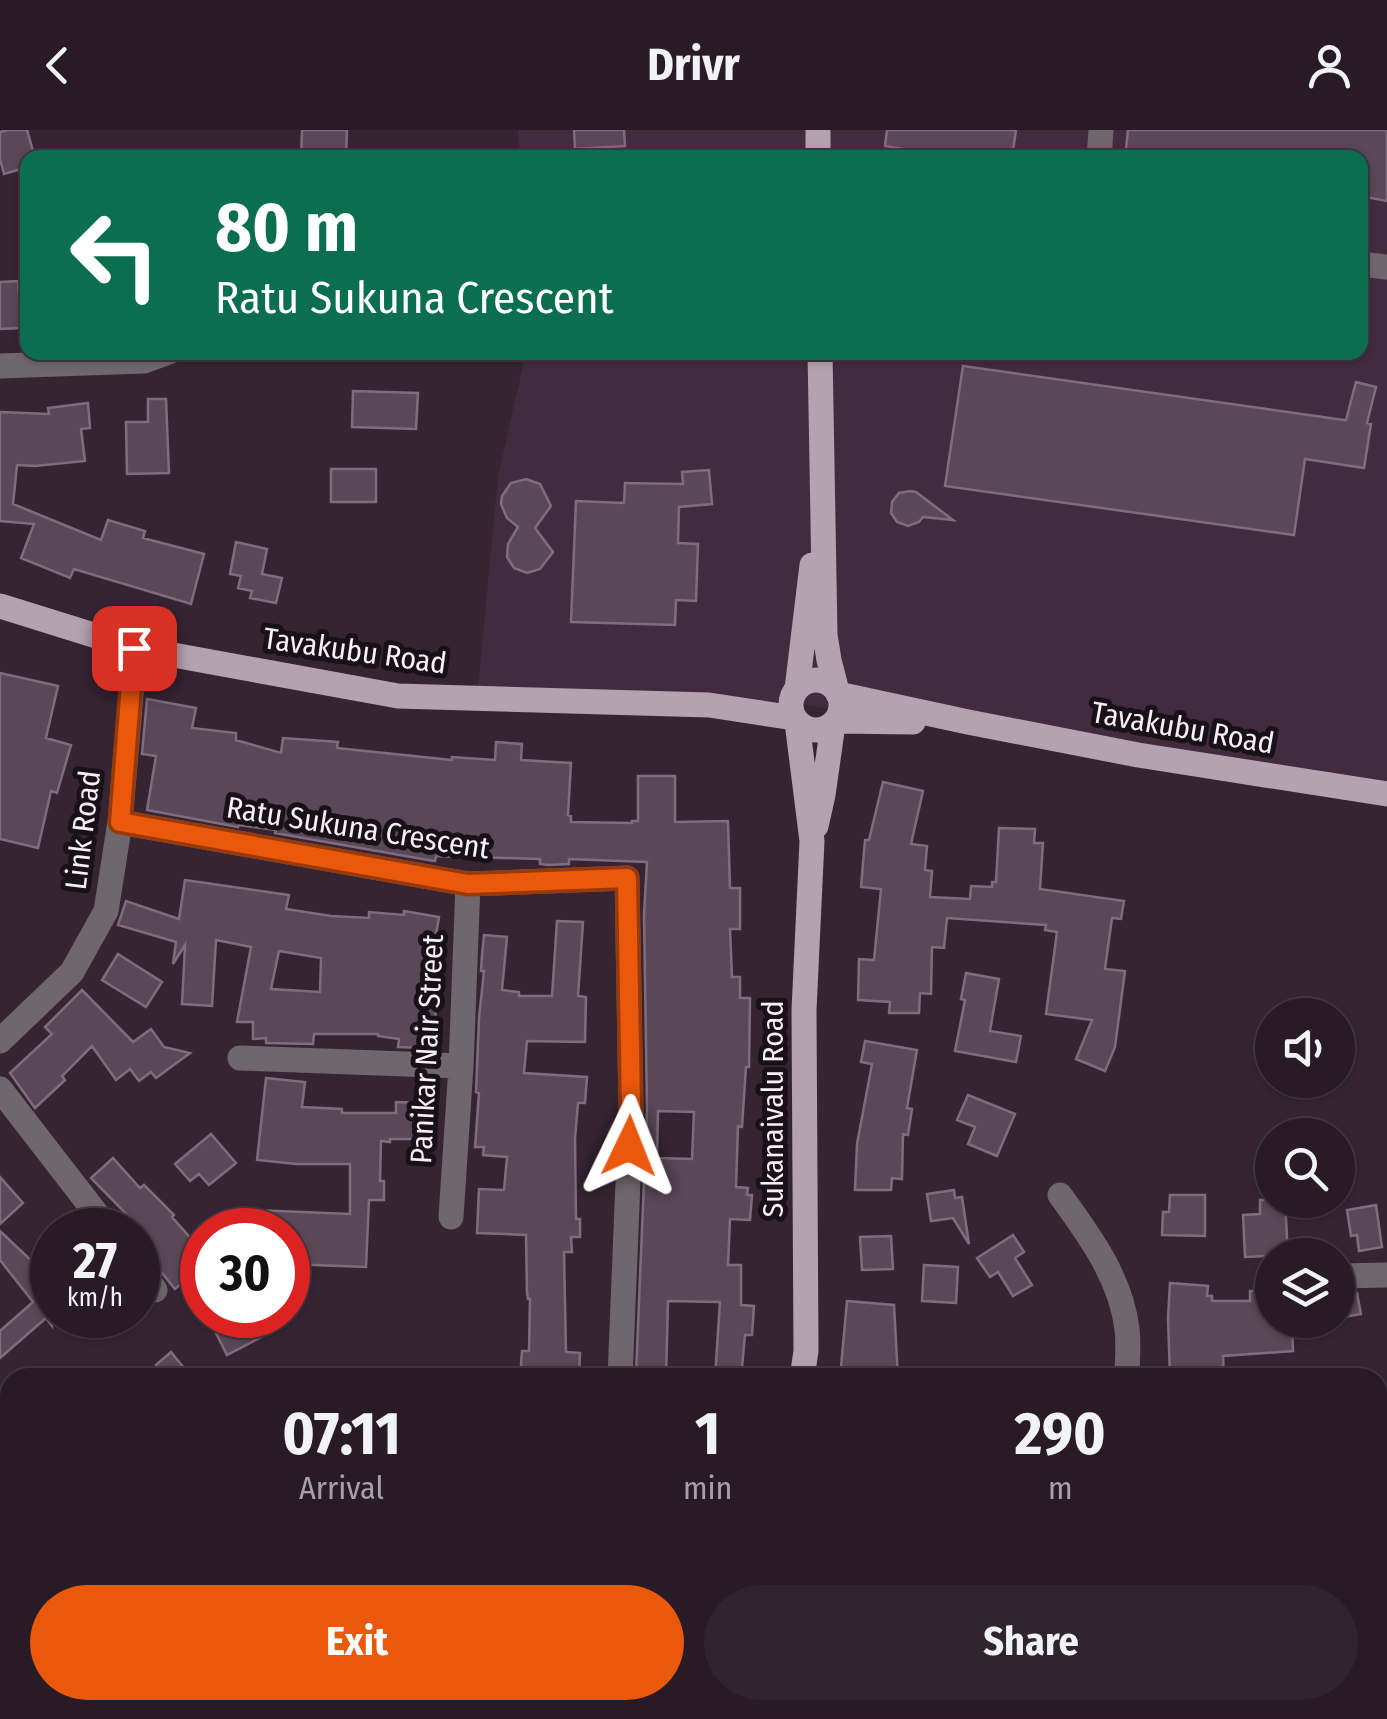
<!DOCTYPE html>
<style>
body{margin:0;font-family:"Fira Sans Condensed",sans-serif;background:#30242e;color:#f1f3f6;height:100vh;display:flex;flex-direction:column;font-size:38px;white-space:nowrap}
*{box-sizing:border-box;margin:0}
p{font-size:32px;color:#a5a1a7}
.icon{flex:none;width:55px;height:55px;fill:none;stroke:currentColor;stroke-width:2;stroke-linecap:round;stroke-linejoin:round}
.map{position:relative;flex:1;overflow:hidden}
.panel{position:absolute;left:0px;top:1238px;width:1388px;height:352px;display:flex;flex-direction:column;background:#281b26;border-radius:30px 30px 0 0;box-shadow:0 2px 8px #0004,0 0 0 2px #443943}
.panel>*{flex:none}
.banner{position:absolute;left:20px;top:20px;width:1348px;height:210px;border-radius:20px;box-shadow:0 2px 8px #0004,0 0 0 2px #443943;background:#0b6e4f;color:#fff;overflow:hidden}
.buttons{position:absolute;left:1255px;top:868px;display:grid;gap:20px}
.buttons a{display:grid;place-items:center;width:100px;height:100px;border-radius:50%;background:#281b26;box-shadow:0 2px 8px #0004,0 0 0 2px #443943;font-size:50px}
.speed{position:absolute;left:30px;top:1078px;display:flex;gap:20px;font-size:50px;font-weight:700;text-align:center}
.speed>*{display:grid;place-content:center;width:130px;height:130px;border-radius:50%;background:#281b26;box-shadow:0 2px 8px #0004,0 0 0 2px #443943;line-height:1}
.speed small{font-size:25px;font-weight:400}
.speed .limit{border:15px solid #d22;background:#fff;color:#111}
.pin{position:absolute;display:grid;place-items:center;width:85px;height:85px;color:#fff;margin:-42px;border-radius:20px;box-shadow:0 5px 15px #0006}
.me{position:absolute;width:110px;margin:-55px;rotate:2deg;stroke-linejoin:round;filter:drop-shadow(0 0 8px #0008)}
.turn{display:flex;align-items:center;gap:35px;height:210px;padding:0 30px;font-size:45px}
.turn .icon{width:130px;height:130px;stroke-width:2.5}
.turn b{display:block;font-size:70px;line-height:85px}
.eta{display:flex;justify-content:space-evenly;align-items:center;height:170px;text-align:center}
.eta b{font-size:60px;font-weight:700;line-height:70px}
.cta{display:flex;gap:20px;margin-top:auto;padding:20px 30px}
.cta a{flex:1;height:115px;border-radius:60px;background:#ea580c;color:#fff;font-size:40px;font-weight:700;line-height:115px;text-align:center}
.cta a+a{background:#30242e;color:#f1f3f6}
header{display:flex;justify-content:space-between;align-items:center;height:130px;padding:0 30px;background:#281b26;font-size:45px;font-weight:700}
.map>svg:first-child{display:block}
.built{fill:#422b3e}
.building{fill:#5a4757;stroke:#806c7d;stroke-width:2.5;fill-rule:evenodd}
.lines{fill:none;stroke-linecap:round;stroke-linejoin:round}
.minor{stroke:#70676e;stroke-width:25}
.major{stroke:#b4a2b1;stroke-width:25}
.route-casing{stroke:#983908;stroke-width:25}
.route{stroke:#ea580c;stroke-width:18}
.labels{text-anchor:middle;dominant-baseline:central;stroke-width:10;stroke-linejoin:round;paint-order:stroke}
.street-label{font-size:30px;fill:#faeef8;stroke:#181117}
</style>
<header><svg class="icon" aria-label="back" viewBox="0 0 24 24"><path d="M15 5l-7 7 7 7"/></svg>Drivr<svg class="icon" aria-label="person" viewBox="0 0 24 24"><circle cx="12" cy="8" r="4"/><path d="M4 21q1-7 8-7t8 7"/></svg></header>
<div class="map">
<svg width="1387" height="1589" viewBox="0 0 1387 1589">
<rect width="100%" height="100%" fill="#362433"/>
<path class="built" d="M518,0H1387V664L840,581L791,572L709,575L477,568L498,346L526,223L1360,222V28H520Z"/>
<path class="building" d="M7,0H27L35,28H28V37L4,44L0,29V2Z
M302,0H347L346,28H301Z
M574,0H624L625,16L575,19Z
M887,0H1016L1012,28H938L939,25L885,16Z
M1128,0H1387V71L1360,66V28H1125Z
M18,151L21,198L0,199V152Z
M963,236L1344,290H1346L1356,252L1376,257L1367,293L1371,294L1364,338L1305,329L1294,405L945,356Z
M353,261L418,263L416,299L352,297Z
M148,269H166L169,343L127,344L126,292H148Z
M88,273L90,298L81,299L85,331L35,336L17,335L13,374L101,410L108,390L145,401L143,408L204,424L191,474L74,439L70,448L21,428L34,394L0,391V282L49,284L48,278Z
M331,339H376V372H331Z
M709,340L712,374L679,377L678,413L698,414L696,471L676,470L675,495L571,492L576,371L624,373L625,353L683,354L682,342Z
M526,349L540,354L551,376L535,398L553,422L540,439L527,443L514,438L507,427L508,414L518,397L507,388L501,374L502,366L511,353Z
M910,361L916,362L953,390L923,387L919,392L908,396L897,392L891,383L892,372L899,363Z
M236,412L267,419L262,444L282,448L276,473L250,468L252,461L238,458L241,446L230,444Z
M0,543L58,556L46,608L71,615L57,663L51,661L38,718L0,709Z
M147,569L196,578L192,598L236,603V610L281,623L283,608L338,612L337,618L356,620L452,630V627L495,630L496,612L522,614L521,630L571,633L568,685L571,686V692L632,693V691H638V646H675V692L728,691L730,758H740V799H730L732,847H740V868H750L749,937H746L742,997L738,996L736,1057L748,1058L747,1065H752L750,1090L730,1089L728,1135H741V1175L754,1176L752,1205H745L741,1248H715L720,1172L668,1171L666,1248H637L636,1244L647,979L644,785L647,732L569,729V734L548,735L540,734V729L436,726L435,731L428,730L275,703L276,700L239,695L238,697L147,680L156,626L142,624ZM658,981L694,982L692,1029L657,1028Z
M883,652L923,661L911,714L927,716L925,740L932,741L930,767L970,769L971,756L992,757V752H996L999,698L1035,699L1034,713H1043L1040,759L1124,771L1121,789L1112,788L1105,839L1125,841L1115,917L1105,941L1076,929L1092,890L1046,884L1057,802L1045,800L1046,795L947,788L944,818L932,817L931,864L920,863L919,883H889L890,872L858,870L859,829L874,830L881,759L861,757L865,710H869Z
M185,750L289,765L286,779L331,786L369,788V782L404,785V781L439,787L430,840L429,858H437L434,909L425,918L398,917L399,909L378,906V904H314L313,914L266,913V908L253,909V892H237L251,817L216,810L212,876L182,874L185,815L173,834L176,812L118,795L126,771L179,789ZM279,821L321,828L320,862L271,859Z
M557,791L583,792L578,866L586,867L585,912L527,911L524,943L587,947L585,973H578L575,1009L576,1089H580V1107H571L572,1122H564L566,1222L580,1223L579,1248H520L522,1221H529L530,1169H528L527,1163L526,1105L477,1103L479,1059L504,1060L507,1027L483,1025L484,1017H475L479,963L476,962L479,888L484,841H481L482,825L484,805L507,807L502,860L519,862V866H552Z
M118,824L162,852L146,877L102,850Z
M966,843L999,849L990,901L1021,906L1016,932L955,921L965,870L961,869Z
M82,860L133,912L151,899L164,917L190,923L156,948L151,942L139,951L130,939L116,950L92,916L62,946L65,950L35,978L10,943L52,904L45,897Z
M865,911L917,920L907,978L912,979L908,1005L903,1004L902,1049L892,1048L891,1060H855L857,1014L872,934L861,932Z
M266,948L305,952L302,977L342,979V983H396V972L432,973V989H426L425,1009H390V1012L381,1011L380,1051H384V1070H369L366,1137L288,1134V1100H254L255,1080L350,1084V1034H296L257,1030Z
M968,965L1015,984L997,1026L968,1014L975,997L957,990Z
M211,1004L236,1033L209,1055L199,1044L190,1051L175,1034Z
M113,1028L140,1058L144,1055L174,1085L172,1087L202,1121L184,1140L190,1146L175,1159L148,1126L150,1124L138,1112V1096L91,1048Z
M0,1047L23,1073L0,1094Z
M954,1060L955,1068L962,1067L969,1114L953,1088L931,1091L927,1064Z
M1170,1065H1205V1106L1162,1105L1163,1082H1169Z
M1260,1070H1285L1288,1125L1245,1127L1243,1085L1260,1084Z
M1376,1075L1382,1117L1359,1121L1357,1105L1351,1106L1347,1080Z
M0,1101L38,1137L52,1126V1196L46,1188L0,1228V1201L33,1172L0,1130Z
M1013,1105L1024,1122L1015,1128L1032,1155L1013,1166L998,1142L990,1147L977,1128Z
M891,1106L893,1139L862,1140L860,1107Z
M924,1135L958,1137L956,1173L922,1171Z
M1170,1153L1208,1156L1207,1166H1212V1171H1250V1161H1272L1273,1192L1292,1191L1293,1221L1223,1226L1224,1248H1170L1168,1188Z
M1357,1163L1361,1184L1344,1187L1340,1166Z
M847,1171L894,1175L898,1248H840Z
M242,1185H246L250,1193L261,1188L269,1203L227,1225L214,1199Z
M171,1222L192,1248H166L156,1235Z"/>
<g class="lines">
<path class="minor" d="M1099,28L1101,0
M1360,134L1387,137
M0,236L144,231L169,222
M120,692L468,754L627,748L631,978L620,1248
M0,911L72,842L106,781L120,692L135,518
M240,928L461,936
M0,959L109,1100
M1060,1065C1089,1105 1121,1148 1127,1199C1129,1215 1127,1232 1127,1248
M451,1087L461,936L468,754
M138,1138L155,1160
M1338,1146L1387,1145
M1378,1353L1387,1352
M0,1501L10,1491
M658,1580L671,1589
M1111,1580L1112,1589
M150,1589L158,1580
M330,1589L339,1580
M511,1589L520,1580"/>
<path class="major" d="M818,0V28
M820,222L825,505L829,530L837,561
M0,476L135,518L398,566L709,575L794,588
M791 575a25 25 0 1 1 50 0a25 25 0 1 1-50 0Z
M797,559L812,435
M838,564L968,592L1138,625L1387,664
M835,591L913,592
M797,592L812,711L804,880L806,1221L802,1248
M816,696L823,665L833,594
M692,1589L696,1580"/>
</g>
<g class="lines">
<defs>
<path id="route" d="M134,518L120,692L468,754L627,748L631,978L629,1016"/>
</defs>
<use href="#route" class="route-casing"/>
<use href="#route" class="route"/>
</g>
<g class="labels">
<g class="street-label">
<text transform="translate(355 521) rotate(8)">Tavakubu Road</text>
<text transform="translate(1183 598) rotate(10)">Tavakubu Road</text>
<text transform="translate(358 698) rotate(9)">Ratu Sukuna Crescent</text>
<text transform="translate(83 700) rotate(-83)">Link Road</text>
<text transform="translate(427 919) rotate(-87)">Panikar Nair Street</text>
<text transform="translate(773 979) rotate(-90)">Sukanaivalu Road</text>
</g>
</g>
</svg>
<div class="buttons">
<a><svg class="icon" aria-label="sound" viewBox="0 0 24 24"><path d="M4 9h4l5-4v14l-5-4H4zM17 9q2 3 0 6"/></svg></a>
<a><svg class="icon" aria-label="search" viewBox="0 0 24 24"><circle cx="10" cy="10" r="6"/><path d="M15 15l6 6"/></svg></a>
<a><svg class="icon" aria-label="layers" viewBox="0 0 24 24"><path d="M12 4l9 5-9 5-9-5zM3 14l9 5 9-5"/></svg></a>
</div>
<div class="speed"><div>27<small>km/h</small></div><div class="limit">30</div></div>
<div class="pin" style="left:134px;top:518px;background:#d93025"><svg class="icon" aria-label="arrive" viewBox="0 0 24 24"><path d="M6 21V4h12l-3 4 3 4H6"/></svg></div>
<svg class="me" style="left:629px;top:1016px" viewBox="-20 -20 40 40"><path d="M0-17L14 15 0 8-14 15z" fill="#ea580c" stroke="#fff" stroke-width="4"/></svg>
<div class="banner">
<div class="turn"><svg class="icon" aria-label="left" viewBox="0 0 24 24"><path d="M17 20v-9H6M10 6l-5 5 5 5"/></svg><div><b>80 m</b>Ratu Sukuna Crescent</div></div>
</div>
<section class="panel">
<div class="eta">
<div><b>07:11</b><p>Arrival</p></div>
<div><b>1</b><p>min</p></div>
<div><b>290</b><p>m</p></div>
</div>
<div class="cta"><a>Exit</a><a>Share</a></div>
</section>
</div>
